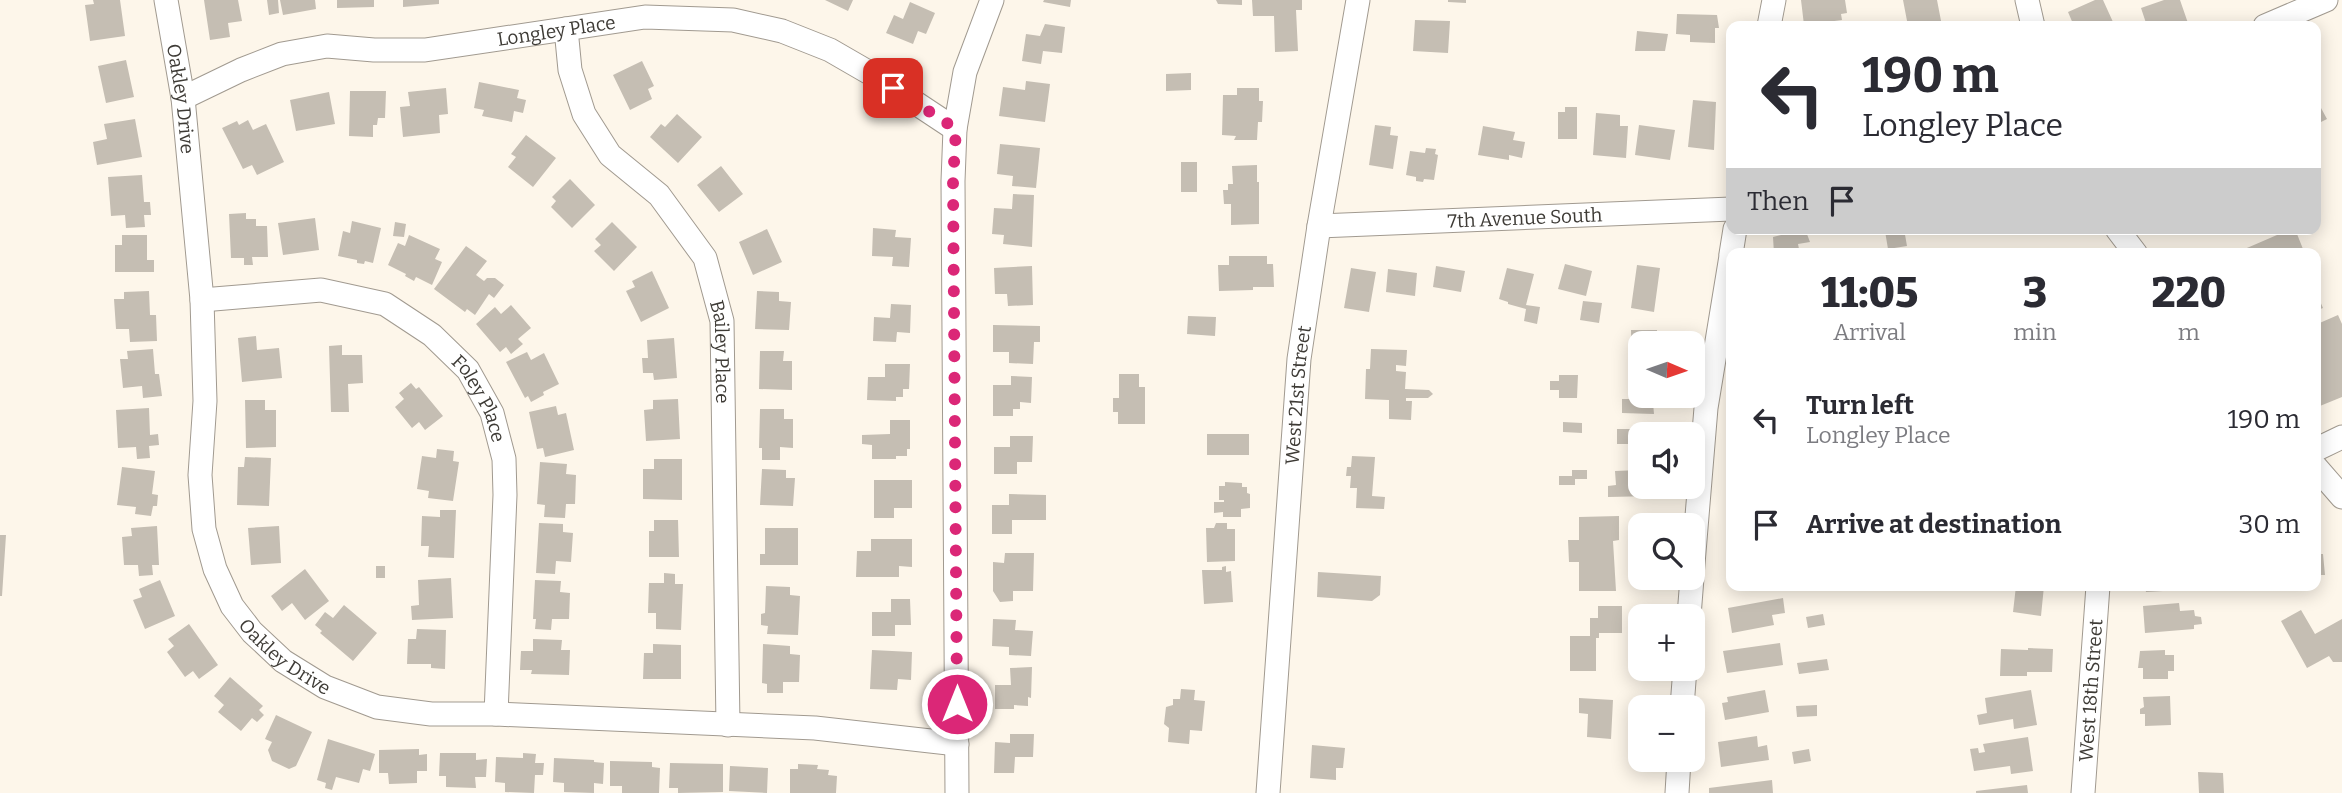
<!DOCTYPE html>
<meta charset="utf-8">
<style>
body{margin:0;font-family:Bitter,serif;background:#f7f7f7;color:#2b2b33;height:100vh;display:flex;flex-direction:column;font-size:26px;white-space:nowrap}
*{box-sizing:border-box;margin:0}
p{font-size:23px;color:#7c7c81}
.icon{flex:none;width:38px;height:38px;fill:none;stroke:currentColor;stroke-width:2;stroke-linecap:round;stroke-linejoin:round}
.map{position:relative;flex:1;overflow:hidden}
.details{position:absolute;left:1726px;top:248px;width:595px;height:343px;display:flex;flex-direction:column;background:#fff;border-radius:14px;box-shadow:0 4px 18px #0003}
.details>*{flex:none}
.top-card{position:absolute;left:1726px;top:21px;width:595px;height:214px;border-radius:14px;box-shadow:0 4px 18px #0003;background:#fff;color:#2b2b33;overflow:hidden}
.needle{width:46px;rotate:92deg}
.tools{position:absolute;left:1628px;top:331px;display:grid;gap:14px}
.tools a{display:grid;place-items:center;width:77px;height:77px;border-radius:14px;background:#fff;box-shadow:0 4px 18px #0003;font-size:35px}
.pin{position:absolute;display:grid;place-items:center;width:60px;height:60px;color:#fff;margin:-30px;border-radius:14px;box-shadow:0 4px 10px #0006}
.me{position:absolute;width:77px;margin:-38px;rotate:0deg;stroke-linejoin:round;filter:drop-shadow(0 0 5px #0008)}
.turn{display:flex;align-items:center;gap:24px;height:147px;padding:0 21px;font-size:32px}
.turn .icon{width:91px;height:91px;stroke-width:2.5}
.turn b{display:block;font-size:49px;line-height:60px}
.then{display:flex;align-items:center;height:66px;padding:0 21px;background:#0003;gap:14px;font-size:26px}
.eta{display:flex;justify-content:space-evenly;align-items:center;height:119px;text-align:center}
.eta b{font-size:42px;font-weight:800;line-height:49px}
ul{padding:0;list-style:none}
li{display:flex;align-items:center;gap:21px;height:105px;padding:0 21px}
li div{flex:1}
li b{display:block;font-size:26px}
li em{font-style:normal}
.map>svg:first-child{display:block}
.building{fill:#c5beb3}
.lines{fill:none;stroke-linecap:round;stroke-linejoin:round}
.minor-casing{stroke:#a19a90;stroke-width:25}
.minor{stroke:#fff;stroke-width:23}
.route{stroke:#db2777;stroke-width:12;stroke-dasharray:0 21.6}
.labels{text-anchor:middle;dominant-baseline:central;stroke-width:5;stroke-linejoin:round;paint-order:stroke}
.street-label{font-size:19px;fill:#3e3b36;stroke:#fff}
</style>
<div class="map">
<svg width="2342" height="793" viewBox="0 0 2342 793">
<rect width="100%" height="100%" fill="#fdf6ea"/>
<path class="building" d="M93,0H120L125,36L90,41L85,5L94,4Z
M204,0H238L242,21L228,23L230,37L210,40Z
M267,0H278L279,13L269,15Z
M280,0H315L316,9L283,15Z
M337,0H374V7L337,8Z
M403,0H439V4L403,7Z
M825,0H853L848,11Z
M1044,0H1071L1070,7L1043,2Z
M1216,0H1242V5L1218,4Z
M1252,0H1302V10H1296L1298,51L1275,52L1274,16H1253Z
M1448,0H1466V3L1448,2Z
M1801,0H1845L1847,13L1841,14L1842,20L1804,25Z
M1903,0H1937L1942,26H1908Z
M2095,0H2103L2113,22L2112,26H2074L2068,12Z
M2164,0H2180L2189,26H2147L2141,8Z
M910,2L935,13L926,34L918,31L913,44L886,33L894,15L903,19Z
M1677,14L1717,15L1719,28H1715V43L1690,42V35L1676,34Z
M1415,20L1450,21L1448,53L1413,51Z
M1045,24L1065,27L1062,53L1043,51L1041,64L1022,61L1026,34L1040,36Z
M1637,31L1668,34L1665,51H1635Z
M126,60L134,97L106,103L98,66Z
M642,61L654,86L648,89L652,99L630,110L613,75Z
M1191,73V90L1166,91V74Z
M1026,81L1050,84L1045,122L999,116L1003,87L1025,90Z
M479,82L519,90L517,98L526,100L523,113L514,111L512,122L482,116L484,110L474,108Z
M446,88L448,114L439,115L440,133L403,137L400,107L410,106L408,92Z
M1237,88H1259V101H1263L1262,122H1258L1257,140H1234L1236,136L1222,135L1223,95H1237Z
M350,91H386L385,118H378L377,125H373V137L349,136Z
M329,92L335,124L296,131L290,100Z
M2315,97L2327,119L2315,125Z
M1693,100L1716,102L1714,150L1688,147Z
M1565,107H1577V139H1558V112H1565Z
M1596,113L1620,115V126H1628L1626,158L1593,155Z
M677,114L702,137L678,163L650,137L661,124L665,127Z
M135,119L142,157L97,165L93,142L107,139L104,124Z
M248,120L253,130L266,124L284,162L257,175L252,165L243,169L222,128L237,121L239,125Z
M1375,125L1391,127L1390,135L1398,136L1393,169L1369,165Z
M1639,125L1675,130L1670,160L1635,155Z
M1483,126L1515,132L1513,140L1525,142L1522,158L1509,155V160L1478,155Z
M526,135L556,158L533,187L508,167L516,157L511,154Z
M1000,144L1040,148L1036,188L1012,186L1013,176L997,174Z
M1426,148L1436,149L1435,154L1438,155L1434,180L1424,179L1423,182L1416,181V177L1406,175L1410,151L1425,153Z
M1181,162H1197V192H1181Z
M1257,165V182H1259V224L1231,225V204H1224L1223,190H1228V184H1233L1232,166Z
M721,166L743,194L719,212L697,185Z
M142,175L144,202H150L151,215H144L145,227L126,228L125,215L111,216L108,177Z
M570,179L595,205L572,228L551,207L556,201L552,197Z
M1013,194L1034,195L1032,247L1003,244L1004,235L992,234L994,208L1012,209Z
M246,213V219H256V226H267L268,257H252L253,265H244V258H231L229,214Z
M315,218L319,250L283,255L278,223Z
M352,221L381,228L373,263L365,261L364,264L357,263V260L338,256L343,231L350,233Z
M395,222L406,224L404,237L393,236Z
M612,222L637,247L614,271L594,251L601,245L595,239Z
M873,228L896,230L895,237L911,238L909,267L892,266L893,257L872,256Z
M767,229L782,262L753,275L739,242Z
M1805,229L1810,242L1798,244L1800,254H1774L1773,237Z
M1904,229L1907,246L1888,249L1885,231Z
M2291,229H2295L2305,254H2233Z
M122,235H147V260H154V272H115V245H122Z
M409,235L440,249L435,259L442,262L432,285L416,277L414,281L405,276L406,274L388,265L398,243L405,246Z
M466,246L487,261L476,275L484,281L487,278H495L504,285L494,298L489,294L475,315L467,309L465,312L434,289Z
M1229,256H1267V264H1273L1274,287H1253V290L1219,291L1218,265H1229Z
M1565,264L1592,271L1586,296L1558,289Z
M1637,265L1660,268L1654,312L1631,308Z
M1032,266L1033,305L1008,306L1007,294H995L994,268Z
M1436,266L1465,271L1461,292L1433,287Z
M1351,268L1376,272L1369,312L1344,308Z
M1507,268L1534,274L1526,305L1540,307L1537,324L1524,321L1526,309L1508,304V302L1499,299Z
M1388,269L1417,273L1415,296L1386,292Z
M652,271L669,308L641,322L626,291L635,287L632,281Z
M2315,290L2323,308L2315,311Z
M149,291L150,315H156L157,341L130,342L129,329H116L114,299H124V292Z
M757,291L779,292V301L791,302L789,330L755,329Z
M1583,301L1602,303L1599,323L1580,320Z
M891,304L911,305L910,333L897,332L896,342L873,341L874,317L890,318Z
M511,305L531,328L518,339L523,344L511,354L506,347L500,352L476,324L495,307L501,314Z
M2338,315L2342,324V397L2315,408V325Z
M1188,316L1216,317L1215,336L1187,334Z
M993,325L1040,326V342H1034L1033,364L1009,363V352H993Z
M1631,330H1657V343H1640V365H1632Z
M256,336L257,350L279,348L282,378L242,382L238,338Z
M674,338L677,378L654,380L653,373H643L642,358H648L647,340Z
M342,345V355H362L363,383L348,384L349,412H331L329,346Z
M153,349L155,374H159L162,396L143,398L142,386L123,388L120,359H128L127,351Z
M1371,349L1407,350L1406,366L1396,365V371L1406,372L1405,389L1429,390L1433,394L1428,398H1406V401H1412L1411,420L1389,419V400L1365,399L1366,369H1370Z
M760,351H784L783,361H792V390L759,389Z
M527,352L531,360L544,353L559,384L543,392L544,395L531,402L528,396L525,398L506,362Z
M885,364H910L909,389H903V397H896V401L867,400L868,377H885Z
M1119,374H1139V387H1145V424H1118V412H1113V398H1119Z
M1559,375H1578L1577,398H1559V390H1550V381H1559Z
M1011,376L1032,377L1031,403L1020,402V409H1013V416H993V385H1011Z
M1629,379H1640V396H1659V403H1653L1654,414L1622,413V399H1629Z
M411,383L416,389L419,387L443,416L425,430L419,422L412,428L395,407L404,399L399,393Z
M678,399L680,439L646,441L644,410L653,409V400Z
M245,400H265V410H276V447L246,448Z
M556,406L558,415L566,413L574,450L545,457L543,448L537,449L529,412Z
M149,408L150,435L158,434L159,445L149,446L150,458L137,459L136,447L118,448L116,410Z
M760,409H784V419H793V448L780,447V460H762V448H759Z
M890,420H910V449H907V456H896V459H872V445L862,444V435L890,434Z
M1563,422L1582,423V433L1563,432Z
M1617,429H1660V434H1640V452H1631V444H1617Z
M1207,434H1249V455H1207Z
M1010,436H1033L1032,462H1017V474H994V447H1010Z
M437,449L454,451L453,461L459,462L453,501L428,498L429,491L417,489L422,456L436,458Z
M1352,456L1375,457L1372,496L1385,497L1384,509L1356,508L1357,488H1350L1351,476H1346L1347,467H1351Z
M245,457L271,458L269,506L237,505L238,467H244Z
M654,459H682V500L643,499V469H654Z
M540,462L567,464L566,474L576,475L575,504H566L565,518L544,517L545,505L537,504Z
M122,467L155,471L152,494L158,495L157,506H153L151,516L135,514L136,507L117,505Z
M762,469L786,470V478H795L793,506L760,505Z
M1572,470H1587V479H1575V485H1559V476H1572Z
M1640,470V486H1654V496L1608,497V486L1616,485L1615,471Z
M874,480H912V508H894V518H874Z
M1225,482L1242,483V487H1247V493L1250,494V508L1241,509V517H1223V512L1214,513V502H1224V500H1219V486H1225Z
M1009,494L1046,495V520H1012V534H992V505H1009Z
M440,510H456L454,558L428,557L429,546H421L422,516L440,517Z
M1619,516V540L1613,541L1616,591H1579V562H1569L1568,540H1579V517Z
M654,520H678L679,557H649V531H654Z
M539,523L563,524V532L573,533L571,562L556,561L555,574L536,573Z
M1216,523H1227V529H1235V561L1207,562L1206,528H1214Z
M157,526L159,565H152L153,575L139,576L138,565H124L122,537L132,536L131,528Z
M279,526L281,563L251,565L248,528Z
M765,528H798V565H760V554H765Z
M0,535H6L2,596H0Z
M871,539H912V567L899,566V577H856L857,551H871Z
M1005,553H1034L1033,591H1013V601L1000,602L993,591V562L1004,563Z
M2315,554H2323L2325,575H2315Z
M376,566H385V578H376Z
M1226,566V572L1231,571L1233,602L1204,604L1202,570H1222V567Z
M305,569L329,601L305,620L292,603L282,611L271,596Z
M1318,572L1381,576L1380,595L1372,601L1317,597Z
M664,573L675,574V584H683L681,630L656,629V613H648L649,583H664Z
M451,578L453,618L412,620L411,606L419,605L418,580Z
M160,580L175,616L145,629L133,600L142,597L139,589Z
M535,580L561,581L560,592L570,593L569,619H552L551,630L535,629L536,619H533Z
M766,586L790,587V595L800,596L798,635L767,634L768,626L761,625V614L765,613Z
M2016,586H2044L2041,616L2013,612Z
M2145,586H2163V591L2146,592Z
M1783,598L1785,613L1772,615L1774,625L1732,633L1728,608Z
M891,599H910L911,625H895V636H872V612H891Z
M2179,603L2180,611L2194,610L2195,616L2201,617L2202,624L2194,625V629L2145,633L2143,606Z
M344,605L377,633L353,661L320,633L322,631L315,625L325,612L333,618Z
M1598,606H1622V633H1599V638H1596V671H1570V636H1590V618H1598Z
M2301,610L2315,634L2342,619V662H2333L2329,656L2307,668L2281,621Z
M1823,614L1825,625L1808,628L1806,617Z
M993,619L1016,620L1015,630L1033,631L1031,656L1009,655V647L992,646Z
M189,624L218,665L199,679L193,671L185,677L167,652L174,646L168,639Z
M417,629L446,630L445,669L431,668V664H407L408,639H416Z
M533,639L562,640L561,650H570L569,675L531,674L532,670H520L521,651H533Z
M1780,643L1783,665L1727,673L1723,651Z
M653,644L681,645V679H643L644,653H653Z
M763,644L790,646V654L800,655L799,682H783V693H767V684L762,683Z
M2028,648L2053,649L2052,672H2027V676H2000L2001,649L2028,650Z
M872,650L912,652L911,680L898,679L897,690L870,689Z
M2165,650V655H2174V671H2168V679H2143V668H2138L2140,651Z
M1827,659L1829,670L1799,674L1797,663Z
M1032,667L1031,698L1028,697V706L1014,705V709H995V685H1011L1010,668Z
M230,677L263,706L259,710L264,715L257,722L252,718L241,731L218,712L224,705L214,696Z
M1181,689L1195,690L1194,700L1205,701L1202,731L1190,730L1189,744L1168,742L1169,728L1164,724L1166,707L1173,705V699H1180Z
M1765,690L1769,712L1725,720L1722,703L1728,702L1727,697Z
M2031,690L2037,725L2014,729L2013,719L1979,725L1977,715L1987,713L1985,698Z
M2170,696L2171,725L2145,726V714H2140V709L2144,707L2143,697Z
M1579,698L1613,700L1611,739L1587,737L1588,714L1579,713Z
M1817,705V716L1797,717L1796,706Z
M276,715L312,732L296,766L289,769L272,761L268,750L272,742L265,739Z
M1010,734H1034L1033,757H1015L1014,773H994L995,742L1010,743Z
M1757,736L1758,747L1767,745L1769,760L1721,767L1718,742Z
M2028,737L2033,771L2011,774L2010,766L1974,771L1970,749L1978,748L1979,753L1985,752L1983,744Z
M328,739L375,754L370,771L363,769L359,783L336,777L332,790L325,788L326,783L317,780Z
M1312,745L1345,748L1343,768H1336V780L1310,778Z
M419,749V755L427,754V771H417V783L389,784L388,773H379V750Z
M1809,749L1811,761L1794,764L1792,752Z
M440,753H476V760L487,759L486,777H475L476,788L446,787V776H439Z
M523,753L536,754L535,763H544L543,775H535L534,793L505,792V783L495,782L496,757L523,758Z
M554,758L594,760V762L604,763L603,784L594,783V793L564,792V783L553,782Z
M610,761L652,762V767L660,768L659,793H622V786H610Z
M670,763L723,764V792L678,793V788H669Z
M798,764L818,765L817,769L829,770L828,775L837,776L836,793H790V769H798Z
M730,766L768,768L767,793L729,791Z
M2198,772L2223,773L2224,793H2199Z
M1772,780L1773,793H1709V788Z
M2027,785L2028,793H1976V791Z"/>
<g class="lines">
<defs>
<g id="minor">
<path id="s1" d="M166,0L183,98L202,300L205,401L200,475L204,529L215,569L232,606L252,632L283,661L325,687L377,707L431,714H496L815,728L957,744"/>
<path d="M2027,0L2033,26"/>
<path d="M1769,26L1774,0"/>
<path d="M2265,26L2326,0"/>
<path id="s2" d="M566,29L570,70L584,114L610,155L659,195L705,258L722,321L728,725"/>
<path id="s3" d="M183,98L241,70L282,54L327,46L374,50H425L645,17L733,20L782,31L830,50L875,76L955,129"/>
<path id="s4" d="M1319,226L1731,209"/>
<path d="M2117,229L2136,254"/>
<path d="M1731,254L1735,229"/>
<path id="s5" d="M202,300L321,290L385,304L432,335L468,370L492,413L504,459L505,495L496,714"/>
<path d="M2315,450L2342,437"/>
<path d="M2315,466L2342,497"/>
<path d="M1692,576L1706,408L1731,256"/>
<path d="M1689,616L1692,578"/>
<path d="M1682,707L1685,668"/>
<path d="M957,793L953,181L955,129L965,72L992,0"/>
<path id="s6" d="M1268,793L1299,359L1319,226L1358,0"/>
<path d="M1677,793L1679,760"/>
<path id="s7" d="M2083,793L2098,586"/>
</g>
</defs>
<use href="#minor" class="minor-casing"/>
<use href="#minor" class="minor"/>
</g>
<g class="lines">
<path class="route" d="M893,88L956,129L953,181L957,704"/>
</g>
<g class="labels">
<g class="street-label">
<text stroke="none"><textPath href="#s3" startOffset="385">Longley Place</textPath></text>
<text stroke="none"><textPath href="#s1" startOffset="100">Oakley Drive</textPath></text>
<text stroke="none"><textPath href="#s4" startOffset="206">7th Avenue South</textPath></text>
<text stroke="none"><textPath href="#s2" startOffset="373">Bailey Place</textPath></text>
<text stroke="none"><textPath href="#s6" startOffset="399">West 21st Street</textPath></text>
<text stroke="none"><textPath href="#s5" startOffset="322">Foley Place</textPath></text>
<text stroke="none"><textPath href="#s1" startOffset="688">Oakley Drive</textPath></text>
<text stroke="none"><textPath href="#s7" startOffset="103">West 18th Street</textPath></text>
</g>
</g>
</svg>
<div class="tools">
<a><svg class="needle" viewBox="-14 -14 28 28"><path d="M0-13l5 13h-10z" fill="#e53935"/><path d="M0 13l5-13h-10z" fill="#7c7c81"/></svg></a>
<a><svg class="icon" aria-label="sound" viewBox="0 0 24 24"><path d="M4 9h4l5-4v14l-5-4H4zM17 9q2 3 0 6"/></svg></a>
<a><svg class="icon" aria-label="search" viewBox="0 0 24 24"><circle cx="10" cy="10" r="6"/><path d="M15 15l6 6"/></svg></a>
<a>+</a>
<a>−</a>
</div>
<div class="pin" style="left:893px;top:88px;background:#d93025"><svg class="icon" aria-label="arrive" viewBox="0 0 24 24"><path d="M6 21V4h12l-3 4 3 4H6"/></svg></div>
<svg class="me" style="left:957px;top:704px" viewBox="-20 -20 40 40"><circle r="17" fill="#db2777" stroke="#fff" stroke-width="3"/><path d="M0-11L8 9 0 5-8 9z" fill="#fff"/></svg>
<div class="top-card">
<div class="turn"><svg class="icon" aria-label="left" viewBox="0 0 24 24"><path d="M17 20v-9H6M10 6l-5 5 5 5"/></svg><div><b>190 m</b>Longley Place</div></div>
<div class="then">Then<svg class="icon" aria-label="arrive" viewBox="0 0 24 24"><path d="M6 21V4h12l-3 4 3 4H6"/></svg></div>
</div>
<section class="details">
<div class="eta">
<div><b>11:05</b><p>Arrival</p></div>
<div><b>3</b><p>min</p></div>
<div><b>220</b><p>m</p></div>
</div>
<ul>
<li><svg class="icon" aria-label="left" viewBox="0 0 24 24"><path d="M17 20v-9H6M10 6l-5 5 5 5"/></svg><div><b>Turn left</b><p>Longley Place</p></div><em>190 m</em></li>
<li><svg class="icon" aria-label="arrive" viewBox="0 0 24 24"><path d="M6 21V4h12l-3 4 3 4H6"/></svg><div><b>Arrive at destination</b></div><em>30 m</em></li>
</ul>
</section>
</div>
